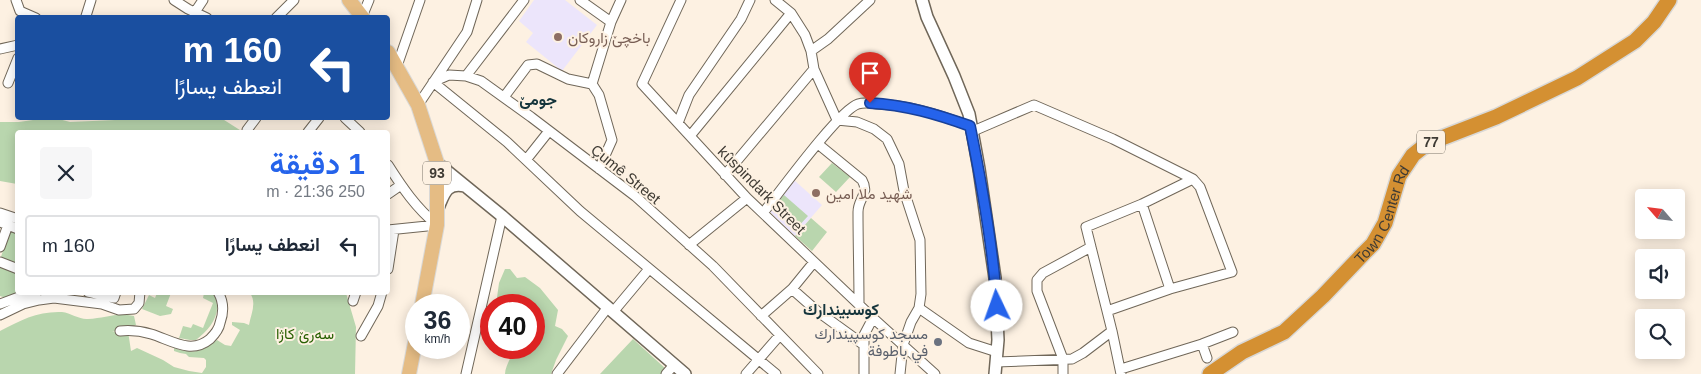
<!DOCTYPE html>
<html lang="ar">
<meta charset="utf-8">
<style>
body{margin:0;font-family:Arial,Vazirmatn,sans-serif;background:#f6f6f7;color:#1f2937;direction:rtl;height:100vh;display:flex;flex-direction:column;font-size:19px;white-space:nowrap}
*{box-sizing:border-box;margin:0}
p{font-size:16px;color:#747a83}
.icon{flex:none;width:28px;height:28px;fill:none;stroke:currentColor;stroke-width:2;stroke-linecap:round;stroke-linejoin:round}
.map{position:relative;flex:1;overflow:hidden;direction:ltr}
.panel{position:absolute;left:15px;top:130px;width:375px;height:165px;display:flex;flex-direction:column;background:#fff;border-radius:5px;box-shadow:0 2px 12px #0003;direction:rtl}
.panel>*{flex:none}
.top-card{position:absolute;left:15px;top:15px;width:375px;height:105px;border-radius:5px;box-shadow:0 2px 12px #0003;direction:rtl;background:#1a4fa0;color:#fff;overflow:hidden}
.needle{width:32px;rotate:298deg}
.fabs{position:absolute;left:1635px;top:189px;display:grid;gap:10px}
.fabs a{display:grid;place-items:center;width:50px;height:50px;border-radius:5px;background:#fff;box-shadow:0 2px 12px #0003;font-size:25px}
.speed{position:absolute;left:405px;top:294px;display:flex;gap:10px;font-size:25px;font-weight:700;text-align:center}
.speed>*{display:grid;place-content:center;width:65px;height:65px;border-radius:50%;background:#fff;box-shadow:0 2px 12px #0003;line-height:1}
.speed small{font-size:12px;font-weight:400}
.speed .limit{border:8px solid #d22;background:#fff;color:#111}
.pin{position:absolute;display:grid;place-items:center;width:42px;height:42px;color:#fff;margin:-51px -21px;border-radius:50% 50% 50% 0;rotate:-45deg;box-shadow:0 0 5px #0007}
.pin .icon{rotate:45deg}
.me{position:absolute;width:55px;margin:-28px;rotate:357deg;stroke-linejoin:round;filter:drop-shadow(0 0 4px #0008)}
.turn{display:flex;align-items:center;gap:18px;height:105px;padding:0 25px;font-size:22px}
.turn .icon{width:65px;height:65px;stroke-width:2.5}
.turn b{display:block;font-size:35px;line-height:42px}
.round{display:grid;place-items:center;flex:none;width:52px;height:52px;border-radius:5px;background:#f6f6f7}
.head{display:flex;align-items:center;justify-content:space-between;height:85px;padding:0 25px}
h1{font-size:30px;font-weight:600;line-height:38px;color:#2563eb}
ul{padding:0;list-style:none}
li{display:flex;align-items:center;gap:15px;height:62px;margin:0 10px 8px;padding:0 15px;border:2px solid #e0e1e3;border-radius:5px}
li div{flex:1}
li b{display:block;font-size:19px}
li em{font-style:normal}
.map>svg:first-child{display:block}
.education{fill:#ece5fb}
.green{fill:#b9d6ae}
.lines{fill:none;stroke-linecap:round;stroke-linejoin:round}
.street-casing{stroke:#706759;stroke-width:11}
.secondary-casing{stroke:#706759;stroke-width:14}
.primary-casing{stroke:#d9d8d6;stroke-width:16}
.highway-casing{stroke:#d9d8d6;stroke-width:18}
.street{stroke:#fff;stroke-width:9}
.secondary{stroke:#fff;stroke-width:11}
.primary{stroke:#e5bc84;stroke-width:14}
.highway{stroke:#d49032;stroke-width:15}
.route-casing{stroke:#184099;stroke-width:12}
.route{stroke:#2563eb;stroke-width:9}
.education-dot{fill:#8d6e63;stroke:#fdf1e2;stroke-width:2}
.worship-dot{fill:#6b7280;stroke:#fdf1e2;stroke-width:2}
.labels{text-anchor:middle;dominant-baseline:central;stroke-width:4;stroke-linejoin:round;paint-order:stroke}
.shield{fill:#fdf1e2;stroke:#787268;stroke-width:1}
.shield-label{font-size:14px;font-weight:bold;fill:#3f3b34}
.education-label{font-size:15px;fill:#785e54;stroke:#fdf1e2;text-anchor:start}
.street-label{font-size:15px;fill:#3f3b34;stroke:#fdf1e2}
.park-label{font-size:15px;fill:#286002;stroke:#fdf1e2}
.worship-label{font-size:15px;fill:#5b616d;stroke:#fdf1e2;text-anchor:end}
.neighbourhood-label{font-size:16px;font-weight:bold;fill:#15353c;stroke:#fdf1e2}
</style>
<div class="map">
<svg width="1701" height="374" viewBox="0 0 1701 374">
<rect width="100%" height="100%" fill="#fdf1e2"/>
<path class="education" d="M534,0H565L597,25L562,71L526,42L533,33L519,21Z
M794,180L822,205L795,236L768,210Z"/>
<path class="green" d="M47,118H55L70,122L115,120H135L138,118H221L243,132H18L17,184L0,181V122H19Z
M832,163L850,177L836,192L819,177Z
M784,195L808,216L796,229L773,208Z
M811,218L827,232L812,251L795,236Z
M13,230L17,232V266L3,261L1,257L9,231Z
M0,266L17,272L18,292L20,293L6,298L0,296Z
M505,269H510L517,278L525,277L540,288L558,310L555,326L562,329L568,336L556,360L551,374H505C505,367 511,358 513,351L509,348H534V305H496L499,283Z
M157,293H171L166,306L173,309L171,314L160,316L142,309L149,295L155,298Z
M204,293H213C224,312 211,328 196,340H190L179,338L183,326L191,328L193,324L203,328L213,303L203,298Z
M250,293H346L356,327L355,374H0V331C21,320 38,311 62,312C71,313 80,320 88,319C105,318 117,312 134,316L136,325L112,332L128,331L131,351L137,348L163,360L174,367L189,371L202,373L206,367V360L204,358L189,357L186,354L180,353L174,351V348C194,354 200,353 217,340L225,345L231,346L240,330L232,325V322L244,323L249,325C251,314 257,303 250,293Z
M633,339L666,369L662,374H600Z"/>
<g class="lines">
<defs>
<path id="street" d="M16,0L20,11L36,18
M174,0L188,9L207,18
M580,0L611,22
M681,0L642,84L747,198L873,318L935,374
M775,0L791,13L805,35L811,51L814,69L837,120L857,122L874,129L887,139L899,164L904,191L920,240L921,294L919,308L911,322L903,345L900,374
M195,12L203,0
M86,16L91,0
M362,17L369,0
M276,18L294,0
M0,49L18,45
M811,51L828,39L870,0
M397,66L420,0
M466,76L524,0
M433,82L449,75L466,76L481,81L531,117L635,196L713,266L818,374
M433,82L507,142L580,211L776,374
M8,83L18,58
M504,97L528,65L537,64L568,79L592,84
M418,105L467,32L477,0
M345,118L360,132
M678,123L689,95L741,19L750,0
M247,130L256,118
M308,132L319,118
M971,132L1034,105L1113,139L1193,179
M690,136L791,13
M818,144L862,180C870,194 858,198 858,212C858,243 859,274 859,305
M526,160L549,131
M388,165C402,187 416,208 437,225
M599,169L612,140L599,95L592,84L611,22L621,0
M725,175L814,69
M388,194L401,185
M1142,204L1193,179L1200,187L1232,272L1170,289
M0,213L18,219
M763,213C779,193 839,110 858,104C864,102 871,103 877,104C910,105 939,115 970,126
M0,222L18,229
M388,230L437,225
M689,245L747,198
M0,247L8,225
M0,262L18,269
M388,269L394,230
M792,289L817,311L864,345
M88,292L114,298L116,292
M353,301L356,292
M0,304L27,294L37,292
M919,308L969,343L997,352
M1107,311L1170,289L1142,204L1086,227L1112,331L1121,374
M613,312L649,269
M0,315L23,304L39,300L54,298L102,304L119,310L134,309L139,303L140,292
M761,316L792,289L814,262
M120,331C130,330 141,331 151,334C171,340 191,355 210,339C215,334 219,329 220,323C224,312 224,302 218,292
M361,336L378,306L382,292
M1202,344L1207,358
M996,362L1072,359L1083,353L1112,331
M1121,369L1202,344L1233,332
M466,374L502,216
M557,374L608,307
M666,374L674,365
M746,374L780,335
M864,374V335L873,318
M1063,374V359L1037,291V280L1043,273L1091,247"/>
<path id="secondary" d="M922,0L927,17L954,76L969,114L979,169L995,278L998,340L995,374
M437,163L502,216L685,374
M438,208C444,194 446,182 465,186"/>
<path id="primary" d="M349,0L363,18
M388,52L418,105L437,163V225L422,305
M409,374L416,338"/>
<g id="highway">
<path id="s1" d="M1210,374L1242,352L1284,332L1323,296L1364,253L1373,244L1385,223L1399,176L1413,155L1423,147L1434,141L1496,117L1577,78L1635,41L1654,22L1669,0"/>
</g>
</defs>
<use href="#street" class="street-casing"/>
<use href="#secondary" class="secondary-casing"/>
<use href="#primary" class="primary-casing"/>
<use href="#highway" class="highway-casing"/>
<use href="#street" class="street"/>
<use href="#secondary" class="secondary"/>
<use href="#primary" class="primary"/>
<use href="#highway" class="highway"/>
</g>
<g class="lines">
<defs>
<path id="route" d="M870,103C906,105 936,114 970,126C982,185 993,245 997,306"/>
</defs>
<use href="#route" class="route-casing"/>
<use href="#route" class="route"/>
</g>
<g class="education-dot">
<circle cx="558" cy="37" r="5"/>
<circle cx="816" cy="193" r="5"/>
</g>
<circle class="worship-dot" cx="938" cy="342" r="5"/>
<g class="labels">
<g class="shield">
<rect x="1417" y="130.5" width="28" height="23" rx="4"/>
<rect x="423" y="161.5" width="28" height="23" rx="4"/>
</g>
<g class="shield-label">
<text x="1431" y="142">77</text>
<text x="437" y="173">93</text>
</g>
<g class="education-label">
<text x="568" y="37">باخچێ زاروکان</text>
<text x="826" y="193">شهيد ملا امين</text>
</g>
<g class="street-label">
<text transform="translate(626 174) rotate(39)">Çumê Street</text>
<text transform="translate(762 190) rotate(45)">kûspindark Street</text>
<text stroke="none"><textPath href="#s1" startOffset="241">Town Center Rd</textPath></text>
</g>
<g class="park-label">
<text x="305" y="333">سەرێ کاژا</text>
</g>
<g class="worship-label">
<text x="928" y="333">مسجد كوسپيندارك<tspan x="928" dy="17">في باطوفة</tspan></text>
</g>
<g class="neighbourhood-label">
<text x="538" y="99">جومێ</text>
<text x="841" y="309">كوسبيندارك</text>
</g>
</g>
</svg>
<div class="fabs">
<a><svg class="needle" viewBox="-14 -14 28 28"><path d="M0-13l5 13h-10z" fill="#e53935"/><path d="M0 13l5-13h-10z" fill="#747a83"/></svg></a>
<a><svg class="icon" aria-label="sound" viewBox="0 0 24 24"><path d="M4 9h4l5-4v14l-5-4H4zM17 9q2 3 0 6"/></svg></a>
<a><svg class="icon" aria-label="search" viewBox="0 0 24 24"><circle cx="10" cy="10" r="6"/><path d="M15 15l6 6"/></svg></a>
</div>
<div class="speed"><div>36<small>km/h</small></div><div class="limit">40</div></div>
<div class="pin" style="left:870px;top:103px;background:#d93025"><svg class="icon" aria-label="arrive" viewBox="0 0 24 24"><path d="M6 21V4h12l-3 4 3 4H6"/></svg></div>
<svg class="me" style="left:997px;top:306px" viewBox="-20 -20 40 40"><circle r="19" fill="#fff"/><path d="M0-13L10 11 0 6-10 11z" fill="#2563eb"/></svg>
<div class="top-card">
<div class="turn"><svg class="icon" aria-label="left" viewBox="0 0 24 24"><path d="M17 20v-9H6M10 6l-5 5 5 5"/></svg><div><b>160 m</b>انعطف يسارًا</div></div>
</div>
<section class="panel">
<div class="head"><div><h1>1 دقيقة</h1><p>250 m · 21:36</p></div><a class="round"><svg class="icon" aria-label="close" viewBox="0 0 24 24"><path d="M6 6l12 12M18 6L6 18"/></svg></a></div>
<ul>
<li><svg class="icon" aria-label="left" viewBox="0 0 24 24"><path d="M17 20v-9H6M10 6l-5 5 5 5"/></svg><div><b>انعطف يسارًا</b></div><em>160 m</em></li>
</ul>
</section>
</div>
